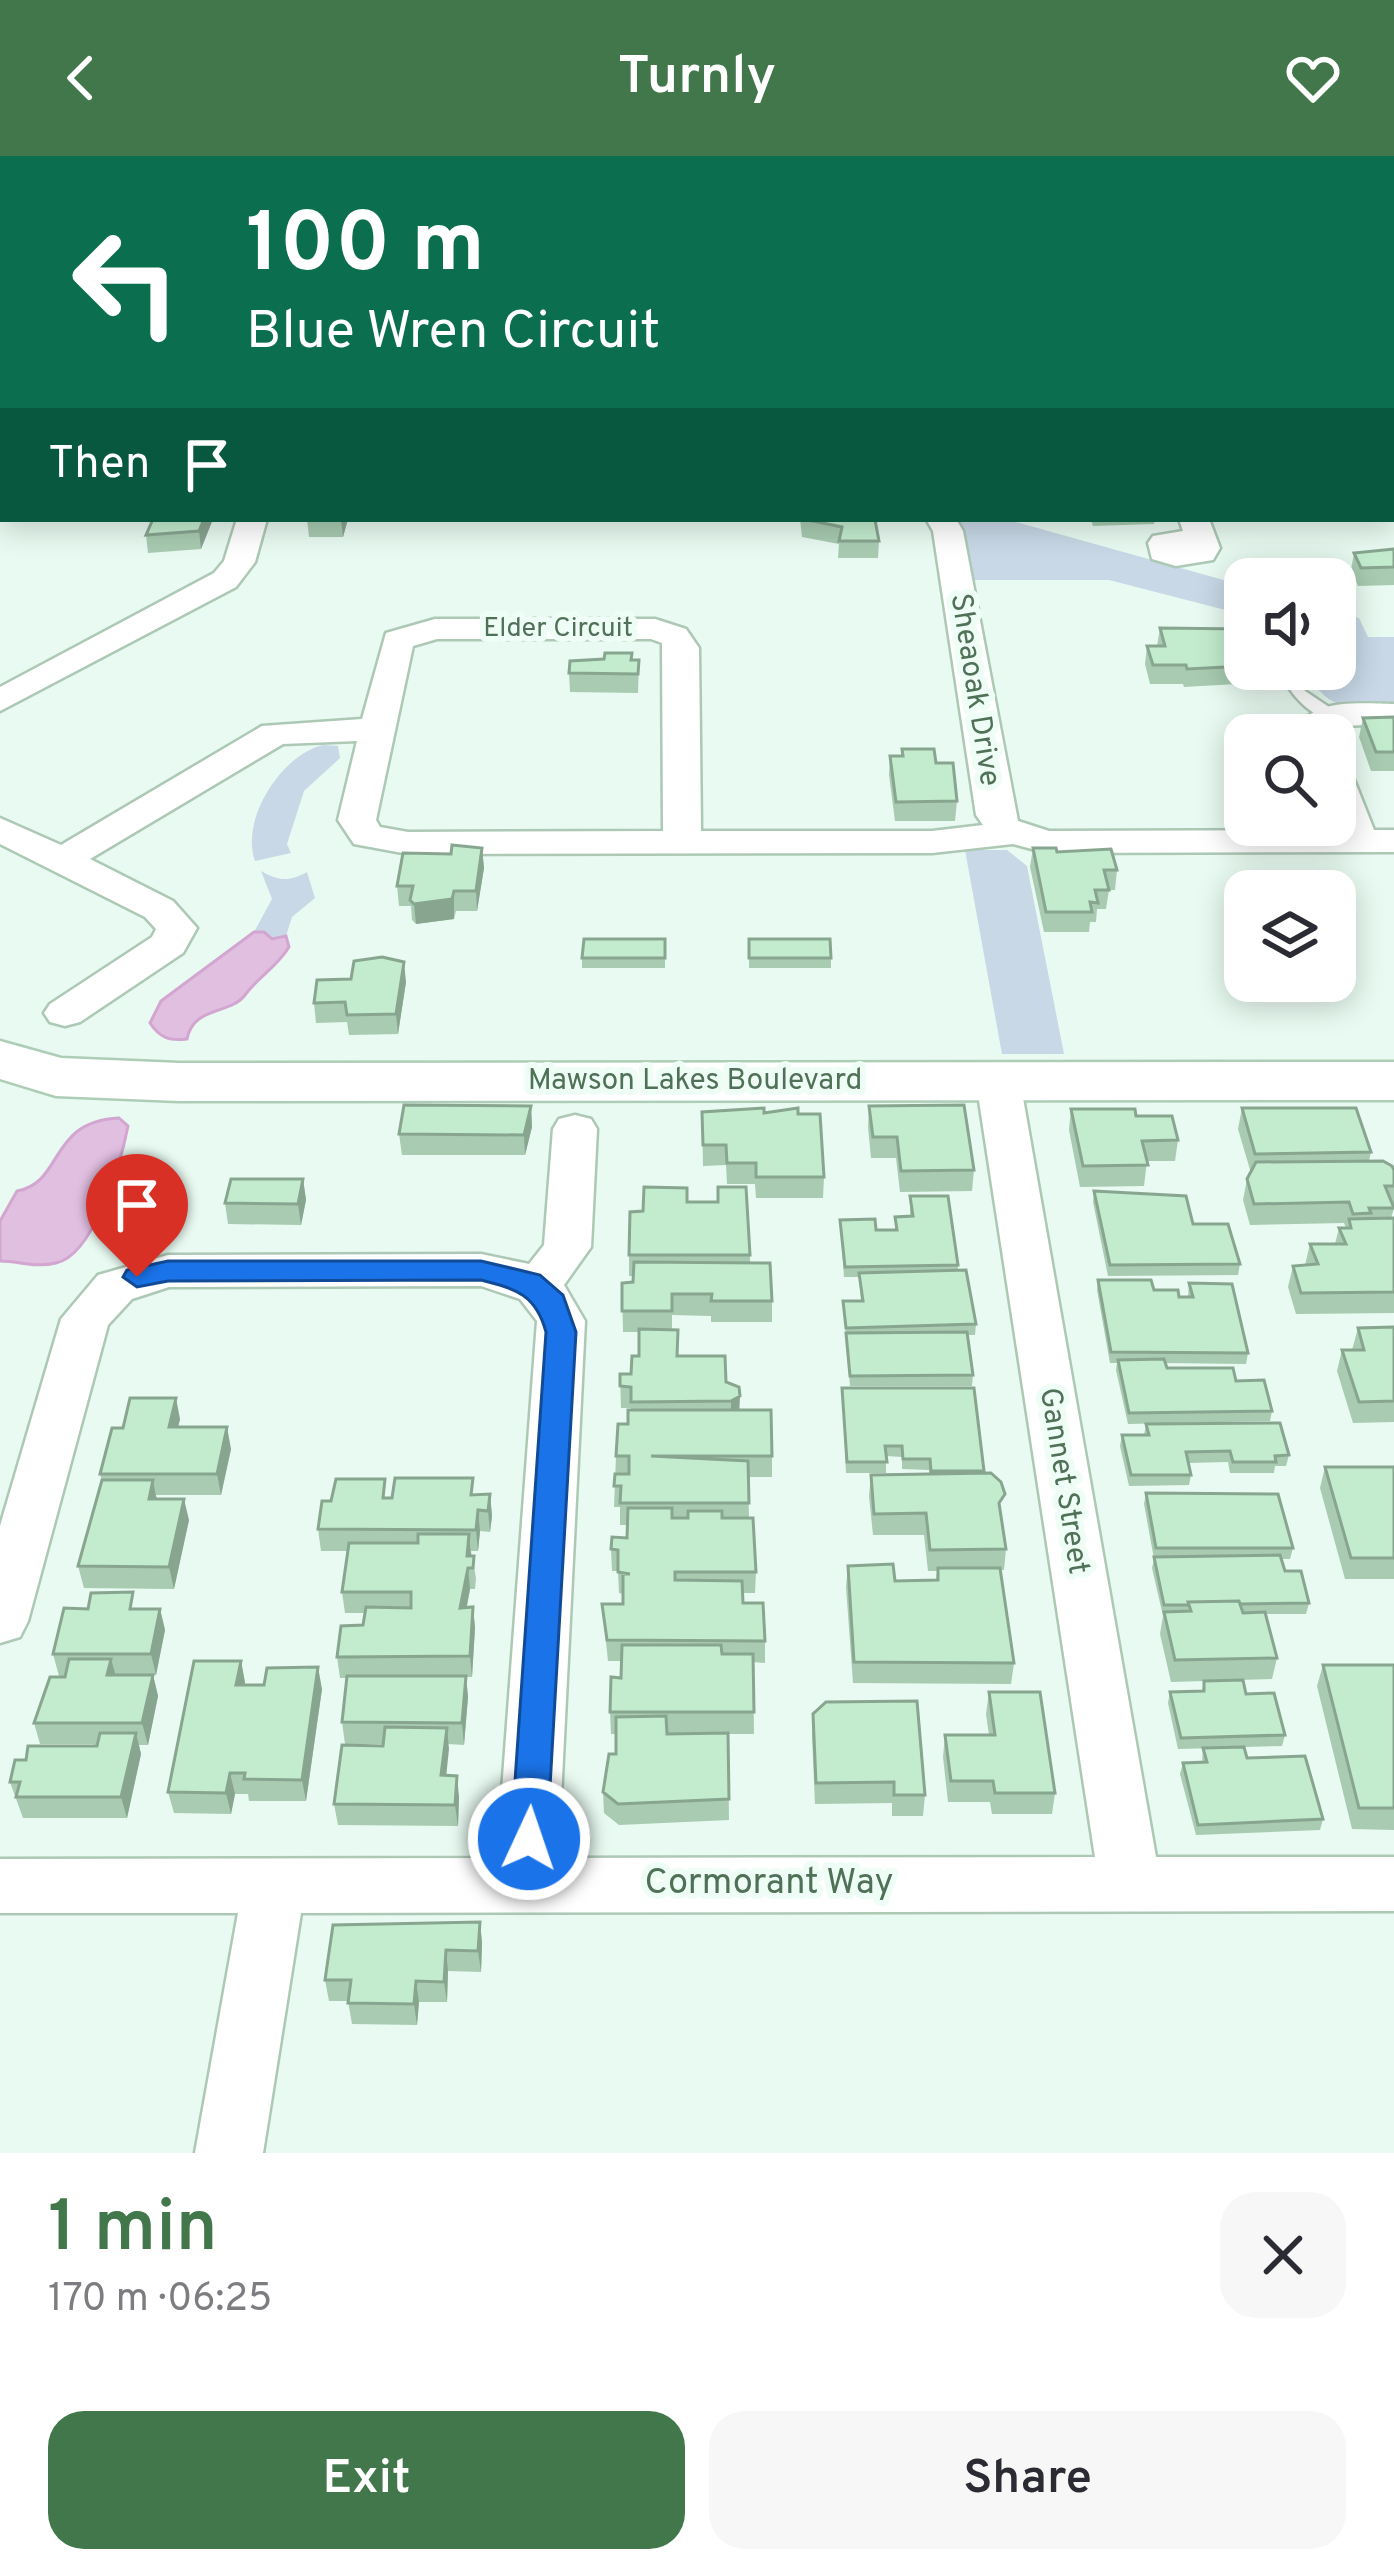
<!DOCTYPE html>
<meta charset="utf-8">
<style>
body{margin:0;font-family:Overpass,sans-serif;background:#f7f7f7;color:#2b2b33;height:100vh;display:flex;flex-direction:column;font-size:45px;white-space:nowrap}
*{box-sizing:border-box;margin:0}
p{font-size:39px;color:#7c7c81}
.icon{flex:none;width:66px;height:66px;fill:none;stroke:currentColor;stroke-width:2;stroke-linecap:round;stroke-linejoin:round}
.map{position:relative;height:1997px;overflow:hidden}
.drawer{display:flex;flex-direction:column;background:#fff;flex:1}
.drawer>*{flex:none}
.banner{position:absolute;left:0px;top:0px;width:1395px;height:366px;box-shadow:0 6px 30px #0003;background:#0b6e4f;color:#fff;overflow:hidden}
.controls{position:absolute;left:1224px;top:402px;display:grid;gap:24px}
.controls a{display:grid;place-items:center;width:132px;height:132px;border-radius:24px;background:#fff;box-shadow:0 6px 30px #0003;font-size:60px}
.pin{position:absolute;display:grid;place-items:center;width:102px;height:102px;color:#fff;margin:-123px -51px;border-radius:50% 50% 50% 0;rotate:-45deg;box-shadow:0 0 12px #0007}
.pin .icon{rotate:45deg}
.me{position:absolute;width:132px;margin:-66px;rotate:3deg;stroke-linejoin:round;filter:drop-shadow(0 0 9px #0008)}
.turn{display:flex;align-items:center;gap:42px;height:252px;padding:0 48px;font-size:54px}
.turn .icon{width:156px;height:156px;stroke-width:2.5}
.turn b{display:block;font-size:84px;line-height:102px}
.then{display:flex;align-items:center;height:114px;padding:0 48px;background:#0003;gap:24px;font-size:45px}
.round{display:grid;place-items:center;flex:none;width:126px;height:126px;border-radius:36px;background:#f7f7f7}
.head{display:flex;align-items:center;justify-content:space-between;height:204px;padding:0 48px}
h1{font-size:72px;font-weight:600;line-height:90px;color:#41774a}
.primary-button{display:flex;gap:24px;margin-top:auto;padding:24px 48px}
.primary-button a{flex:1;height:138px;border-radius:36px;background:#41774a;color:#fff;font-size:48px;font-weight:600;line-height:138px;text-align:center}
.primary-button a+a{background:#f7f7f7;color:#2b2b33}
header{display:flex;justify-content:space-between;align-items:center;height:156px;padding:0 48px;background:#41774a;color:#fff;font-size:54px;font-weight:600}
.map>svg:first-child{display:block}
.green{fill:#c8d8e6}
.water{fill:#e1bfe1;stroke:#d2a6d1;stroke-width:3}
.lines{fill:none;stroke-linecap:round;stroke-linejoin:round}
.stream{stroke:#d2a6d1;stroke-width:6}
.lane-casing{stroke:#adc8b5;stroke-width:5}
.street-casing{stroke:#adc8b5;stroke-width:5}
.secondary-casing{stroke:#adcdb7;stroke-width:5}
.lane{fill:#fff;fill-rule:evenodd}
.street{fill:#fff;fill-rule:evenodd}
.secondary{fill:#fff;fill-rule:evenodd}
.wall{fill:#a8cbb1}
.shaded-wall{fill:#88a590}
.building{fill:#c3ecce;stroke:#88a590;stroke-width:3}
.route{fill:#1a73e8;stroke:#114b97;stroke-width:3}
.labels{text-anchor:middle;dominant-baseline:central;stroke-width:12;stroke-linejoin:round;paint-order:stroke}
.far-street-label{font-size:27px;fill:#4f7157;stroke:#eefdf5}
.street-label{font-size:30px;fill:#4f7157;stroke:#eefdf5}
.near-street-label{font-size:36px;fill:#4f7157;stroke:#eefdf5}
</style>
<header><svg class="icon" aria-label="back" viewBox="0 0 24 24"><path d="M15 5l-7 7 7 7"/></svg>Turnly<svg class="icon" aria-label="heart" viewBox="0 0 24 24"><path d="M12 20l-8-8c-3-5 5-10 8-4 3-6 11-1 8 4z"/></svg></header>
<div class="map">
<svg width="1394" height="1997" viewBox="0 0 1394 1997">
<rect width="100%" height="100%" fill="#e8faf1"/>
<path class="green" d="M957,363H1005L1245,430V459L1109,424H972Z
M1335,455L1359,462L1368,481H1394V549C1349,549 1327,559 1307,513H1335Z
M323,589L338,590L340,602L304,635L287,688L291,697L255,705C240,664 281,599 323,589Z
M965,694H1007L1027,710L1064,898H1002Z
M261,715C278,725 290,726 307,716L315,742L292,761L286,780L272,783L264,776H254L272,743Z"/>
<path class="water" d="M254,776H264L272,783L286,780L289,791C277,811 258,821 245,839C230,859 193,850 187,883C169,885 160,882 150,867L161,845Z
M119,962L128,970C121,1006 94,1099 56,1107C35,1112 19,1105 0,1105V1065L17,1035C64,1027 48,965 119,962Z"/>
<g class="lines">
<path class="stream" d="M1216,3L1220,0"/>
<defs>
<path id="lane" d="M1277,513H1293L1305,535L1338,557V563C1309,564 1290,536 1277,513Z"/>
<path id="street" d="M2,37H3V51L0,50Z
M1392,46H1394V60H1392Z
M1392,129H1394V145H1392Z
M0,137H3V153H0Z
M1392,213H1394V229H1392Z
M0,280H3V298H0Z
M1392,284L1394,285V306L1392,305Z
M237,363H267L255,406L236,431L0,555V531L214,417L224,405Z
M926,363H956L963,375L1018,665L1049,675L1337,674L1335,610L1348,613L1353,621L1374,674H1394V696L1047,697L1013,688L932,697L408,698L354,688L338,664L357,585L283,588L90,703L173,745L197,772L183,797L80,866L65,870L50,866L44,857L50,848L152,781L156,773L145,761L0,688V662L61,689L262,570L362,563L386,477L435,463H655L686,473L699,492L701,675H932L983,669L976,659L933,375ZM437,483H651L662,487L663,675L408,676L380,671L376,664L413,490Z
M1179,363H1209L1220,392L1213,404L1176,410L1152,403L1148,387L1153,380L1183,375Z
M1394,548V568L1341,570L1335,580L1300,579C1301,540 1367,548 1394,548Z
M998,912L1013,916L1020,925L1156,1701H1394V1755L301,1757L263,1997H195L238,1757H0V1703L497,1702L537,1165L520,1143L481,1130L169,1131L132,1143L108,1169L28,1465L20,1481L0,1487V1370L61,1163L98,1119L168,1099L481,1098L529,1108L544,1089L553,973L559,963L575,959L591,963L597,973L591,1091L564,1129L585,1165L558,1702L1095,1701L976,925L983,916Z"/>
<path id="secondary" d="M0,885L61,902L179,907L1394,906V944L179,945L56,940L0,923Z"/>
</defs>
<use href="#lane" class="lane-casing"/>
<use href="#street" class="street-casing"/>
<use href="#secondary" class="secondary-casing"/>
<use href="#lane" class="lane"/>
<use href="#street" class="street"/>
<use href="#secondary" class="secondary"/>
</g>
<path class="wall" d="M153,363H213L201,393L148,397L146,379Z
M307,363H348L343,381H309Z
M800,363L875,364L879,385L878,402H838L839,388L802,381Z
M1084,363H1155L1154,368L1093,370L1091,364Z
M1394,393V429L1358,430L1351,414L1354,397Z
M1160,472L1245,479V513H1257L1255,527L1184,531L1183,528H1150L1145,508L1147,490H1157Z
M632,504H639L638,537L570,536L569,517Z
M1394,561V615H1371L1359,581L1363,562Z
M902,593L936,607L957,645L955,665H895L889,619L890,600H902Z
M482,692L484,712L477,755H456L454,763L416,768L412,764L411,750H399L397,730L451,698Z
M1033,692L1057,696L1117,714L1115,734H1109L1106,753H1097L1096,766H1090L1089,776H1044L1030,711Z
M665,783V812H582V802Z
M749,783L831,802V812H749Z
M406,826L398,878L349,879L347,866L316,867L314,847Z
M531,950L532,971L525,999H402L399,978Z
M869,950L974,1014L972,1035L900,1036L896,1002H871L868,971Z
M1242,952L1371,996L1369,1005L1394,1014V1052L1391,1062H1394V1157L1296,1158L1288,1131L1293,1110L1305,1109L1310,1088H1335L1339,1072H1346L1344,1067L1250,1069L1243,1044L1247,1023L1251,1017L1238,973Z
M1071,953L1136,960L1178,984L1175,1005H1147L1144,1030L1080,1031L1069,974Z
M702,956L798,958L824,1021L823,1042H756L755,1028H727L726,1009L703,1010Z
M303,1023L306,1044L301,1069L228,1068L225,1047Z
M1094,1035L1193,1068L1240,1108L1238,1119L1108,1120L1093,1046Z
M910,1040L958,1109V1115L976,1168L975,1179H967L973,1219L972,1230H850L843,1145H861L859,1121H844L840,1064L876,1074H895V1061H910Z
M687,1046L750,1099V1107L772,1145V1166H711V1160L672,1159V1174L678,1200L726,1226L740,1254L772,1300V1321H748L749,1362L756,1416L755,1437H743V1447L765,1485V1507L753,1506L754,1578H728L729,1664L619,1669L604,1657L603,1636L616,1598V1578H611L610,1556L621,1522V1505H608L602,1448H623V1438L619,1437L618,1415H612L611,1393L627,1382V1369H620V1351H614L616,1300L628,1268L631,1254V1252H621L620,1218H631L639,1200V1176H623L622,1127L633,1126V1120H629V1099L643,1055Z
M1098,1124L1154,1134L1179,1141H1188L1189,1127L1248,1197L1246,1208L1165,1207L1167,1212L1236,1225L1272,1255L1270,1265L1128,1268L1116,1214L1117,1207H1110L1097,1134Z
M1394,1171V1266L1353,1267L1337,1215L1342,1194H1352L1358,1172Z
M842,1232H974L983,1318L1001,1361L1006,1393L1004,1414H1000L1014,1507L1011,1528L853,1527L846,1431L848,1410L895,1425L936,1424L937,1415H928L924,1379H873L869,1340L871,1319L929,1318V1314L902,1313V1301L886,1300V1317H846Z
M180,1263L178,1271L231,1293L221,1339H156L157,1343L189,1364L174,1433L84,1432L78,1410L102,1325L100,1318L123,1272Z
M1146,1268L1289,1299L1286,1310H1275L1274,1317H1230L1228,1306L1188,1307L1191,1319L1189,1329L1129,1330L1120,1290L1122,1279H1144Z
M1325,1311H1394V1423H1345L1320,1332Z
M1146,1337L1293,1392L1290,1403H1281L1285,1415L1309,1447L1306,1458H1266L1277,1502L1272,1523L1171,1526L1160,1478L1163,1460L1152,1412L1154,1403L1144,1348Z
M490,1338L492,1360L490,1376L480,1375L478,1395H471L476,1422L475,1433H470L467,1451H473L475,1472L472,1521H466L468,1541L464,1589L448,1588L446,1619L459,1641L458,1670L338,1669L334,1648L383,1588H345L342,1566L347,1522H340L337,1501L363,1469L365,1457H345L342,1436L348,1395H321L318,1373L388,1342Z
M137,1453H160L165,1474L156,1519H153L158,1540L148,1589H139L141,1598L127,1662H23L10,1626L26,1604L97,1588H40L34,1567L65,1520H59L53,1498Z
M241,1505L245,1529L322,1533L306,1645H249L248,1638H235L231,1658L174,1657L168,1636Z
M1323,1509H1394V1674L1352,1673L1317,1530Z
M1204,1525L1246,1538L1285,1579L1282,1590L1244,1591L1247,1602L1323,1663L1320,1674L1196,1679L1180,1618L1183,1607L1202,1606L1203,1592H1215L1178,1593L1168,1547L1170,1536L1202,1535Z
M989,1536L1055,1637L1052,1658H992L990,1646H948L943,1601L945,1579H989L986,1558Z
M813,1558L925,1639L923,1660H892V1647L815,1648L812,1579Z
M480,1766L482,1787L481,1816L448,1815L447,1846H419L417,1869L352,1868L348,1845H329L325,1824Z"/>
<path class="shaded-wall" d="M3,17V34L0,38V21Z
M204,363H213L201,393L199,375Z
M348,363L343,381L341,364Z
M482,692L484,712L477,755L476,735Z
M454,735V763L416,768L414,748Z
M404,806L406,826L398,878L396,858Z
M531,950L532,971L525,999L524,979Z
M303,1023L306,1044L301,1069L298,1048Z
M740,1240L739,1261L731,1267V1245Z
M176,1242L180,1263L173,1293L169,1271Z
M227,1271L231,1293L221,1339L217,1318Z
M153,1324L157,1346L149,1343Z
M490,1338L492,1360L490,1376L488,1355Z
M184,1343L189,1364L174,1433L169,1411Z
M478,1354L480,1375L478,1395L476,1374Z
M469,1378L471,1399L468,1412L470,1433L462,1473L460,1452Z
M473,1451L475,1472L472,1521L470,1500Z
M160,1453L165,1474L156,1519L151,1498Z
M111,1503L117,1524L107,1519Z
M241,1505L245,1526L241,1551L236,1529Z
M318,1511L322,1533L306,1645L302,1624Z
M153,1519L158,1540L148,1589L142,1567Z
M466,1520L468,1541L464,1589L462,1567Z
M447,1572L449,1593L444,1641L441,1619Z
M136,1577L141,1598L127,1662L121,1641Z
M230,1617L235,1638L231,1658L226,1637Z
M457,1620L459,1641L458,1670L455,1649Z
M480,1766L482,1787L481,1816L478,1795Z
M446,1794L448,1815L447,1846L444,1826Z
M416,1825L419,1846L417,1869L414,1848Z"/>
<path class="building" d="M0,0H19L17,3L3,4H0Z
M56,0H80L78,3H54Z
M1276,0H1309L1319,3H1271Z
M1392,143L1394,147V197H1392Z
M153,363H204L199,375L146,379Z
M803,363L875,364L879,385H839L842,371Z
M1394,393V411L1361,412L1354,397Z
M1160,472L1242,473L1245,479V510L1187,513L1186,509H1153L1147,490H1165Z
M605,497H632L631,504H639L638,518L569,517L570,505L604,503Z
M1394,561V596H1376L1363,562Z
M902,593H934L936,607H953L957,645L896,646L890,600H903Z
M452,689L482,692L476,735H454L452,743L414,748L410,744L413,730H397L403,697L451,698Z
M1033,692H1056L1057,696L1111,693L1117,714H1104L1109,734H1095L1098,747L1090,746L1092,756H1046Z
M584,783H665V802H582Z
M749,783H830L831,802H749Z
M382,801L404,806L396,858L347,859L345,846L314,847L317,824L351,823L354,805Z
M404,949L531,950L524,979L399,978Z
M964,949L974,1014L901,1015L897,981H873L869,950Z
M764,952V957L798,952V958H820L824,1021H756V1007H727L726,989H703L702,956Z
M1242,952H1356L1371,996L1255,998Z
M1071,953H1135L1136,960H1172L1178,984L1142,985L1148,1009L1083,1010Z
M1383,1005L1392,1010L1394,1014V1030H1385L1394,1052H1369L1371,1057L1353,1058L1349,1046L1254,1048L1247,1023L1256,1006Z
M231,1023H303L298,1048L225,1047Z
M644,1031L687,1032V1046H718V1031H746L750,1099H629L630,1056L643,1055Z
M1094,1035L1186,1040L1193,1068H1228L1240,1108L1110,1109Z
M910,1040H948L958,1109L845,1111L840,1064L875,1063L876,1074H897L895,1061L913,1060Z
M1394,1062V1136L1301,1137L1293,1110L1318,1108L1310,1088H1346L1339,1072H1351L1349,1063Z
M634,1106L770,1107L772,1145H711L712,1138H672V1155H622V1127L633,1126Z
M966,1114L976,1168L846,1172L843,1145H863L859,1117Z
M1098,1124H1151L1154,1134H1178L1179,1141H1193L1189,1127L1232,1128L1248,1197L1111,1196Z
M1394,1171V1245L1359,1246L1342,1194H1364L1358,1172Z
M639,1173L678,1174L677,1200H725L726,1226L739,1231L740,1240L731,1245L631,1246V1231L620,1230V1218H631L632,1200H639Z
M967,1176L973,1219L850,1220L846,1177Z
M1164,1203L1167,1212H1233L1236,1225L1264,1224L1272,1255L1129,1257L1118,1204Z
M842,1232H974L984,1315H931L930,1303H903L902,1290H885L887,1306H847Z
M130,1242H176L169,1271H227L217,1318H100L112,1272H123Z
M628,1254H771L772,1300H651L748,1305L749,1347H620L621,1330H614L615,1318H629V1300H616L618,1268H628Z
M1280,1267L1289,1299L1275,1300L1276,1306H1233L1230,1295L1186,1296L1191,1319H1131L1122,1279H1149L1146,1268Z
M1325,1311H1394V1402H1351Z
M991,1317L1001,1326L1005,1338L999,1347L1006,1393L930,1394L926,1357L874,1358L871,1319Z
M395,1322H473L471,1339L490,1338L488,1355L478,1354L476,1374L318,1373L322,1345H331L336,1323H385L383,1342H392Z
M102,1324H153L149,1343H184L169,1411L78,1410Z
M1146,1337L1278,1338L1293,1392H1156Z
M628,1352H672V1362H688V1355H722V1362H753L756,1416H675V1424L742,1425L743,1447H763L765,1485L607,1484L602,1448H623V1418H630L618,1416V1394L611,1393L612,1381L627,1382Z
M418,1378H469L467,1400H474L473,1412H468L460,1452L473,1451L470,1500L337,1501L341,1470L363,1469L366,1451L411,1452V1436H342L349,1387H418Z
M1280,1399L1285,1415H1301L1309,1447L1240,1448L1239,1445L1188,1446L1189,1449H1164L1154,1401Z
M893,1408L895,1425L938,1424V1412H1000L1014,1507L854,1506L848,1410Z
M133,1436L130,1453H160L151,1498H53L64,1452L88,1453L91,1437Z
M1239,1445L1243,1457L1265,1456L1277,1502L1175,1504L1164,1456L1191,1455L1188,1446Z
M622,1489H721L722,1498H753L754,1556H610L611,1521L621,1522Z
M69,1503H111L107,1519H153L142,1567H34L50,1521H65Z
M194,1505H241L236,1529H264L267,1512L318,1511L302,1624L244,1623L245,1617H230L226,1637L168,1636Z
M1323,1509H1394V1652H1359Z
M347,1520H466L462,1567L342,1566Z
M1243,1524L1246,1538L1274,1537L1285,1579L1181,1582L1170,1536L1204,1535V1525Z
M989,1536H1040L1055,1637H995L993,1625H951L945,1579H995Z
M917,1545L925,1639H894V1626L816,1627L813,1558L826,1546Z
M666,1560L667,1578L728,1577L729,1643L618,1648L603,1636L609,1598H616V1561Z
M385,1571L447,1572L441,1619L457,1620L455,1649L334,1648L342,1589L383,1590Z
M100,1577H136L121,1641H16L20,1626H10L15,1604H26L28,1590H97Z
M1244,1591L1247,1602L1305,1600L1323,1663L1198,1669L1183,1607L1207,1606L1203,1592Z
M480,1766L478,1795L446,1794L444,1826L416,1825L414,1848L348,1847L351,1824H325L333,1769Z"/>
<path class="route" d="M168,1105H481L540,1119L563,1139L576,1176L547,1683L542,1695L529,1699L516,1695L511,1683L546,1176C536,1139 517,1133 481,1124L168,1125L137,1131L123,1121L127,1114Z"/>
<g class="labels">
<g class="far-street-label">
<text x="558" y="473">Elder Circuit</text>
</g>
<g class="street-label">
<text transform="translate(974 534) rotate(81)">Sheaoak Drive</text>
<text x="695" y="925">Mawson Lakes Boulevard</text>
<text transform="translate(1063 1325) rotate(81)">Gannet Street</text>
</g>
<g class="near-street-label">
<text x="769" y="1728">Cormorant Way</text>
</g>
</g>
</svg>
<div class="controls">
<a><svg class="icon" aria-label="sound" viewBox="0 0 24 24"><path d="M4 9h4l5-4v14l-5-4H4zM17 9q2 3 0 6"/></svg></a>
<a><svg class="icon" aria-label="search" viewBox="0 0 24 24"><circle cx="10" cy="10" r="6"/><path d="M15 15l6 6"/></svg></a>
<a><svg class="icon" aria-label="layers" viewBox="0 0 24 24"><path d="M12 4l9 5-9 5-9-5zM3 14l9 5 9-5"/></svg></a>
</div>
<div class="pin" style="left:137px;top:1121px;background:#d93025"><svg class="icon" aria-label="arrive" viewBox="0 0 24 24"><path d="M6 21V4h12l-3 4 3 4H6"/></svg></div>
<svg class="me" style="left:529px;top:1683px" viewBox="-20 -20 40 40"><circle r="17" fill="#1a73e8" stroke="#fff" stroke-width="3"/><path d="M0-11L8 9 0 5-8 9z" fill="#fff"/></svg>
<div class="banner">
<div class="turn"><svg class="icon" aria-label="left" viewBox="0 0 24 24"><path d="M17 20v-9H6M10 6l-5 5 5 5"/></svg><div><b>100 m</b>Blue Wren Circuit</div></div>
<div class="then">Then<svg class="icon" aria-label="arrive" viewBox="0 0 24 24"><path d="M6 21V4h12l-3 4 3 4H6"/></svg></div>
</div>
</div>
<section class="drawer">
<div class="head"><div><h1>1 min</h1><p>170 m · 06:25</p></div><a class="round"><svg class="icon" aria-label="close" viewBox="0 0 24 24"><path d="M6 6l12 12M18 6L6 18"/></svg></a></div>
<div class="primary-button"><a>Exit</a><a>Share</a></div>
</section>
